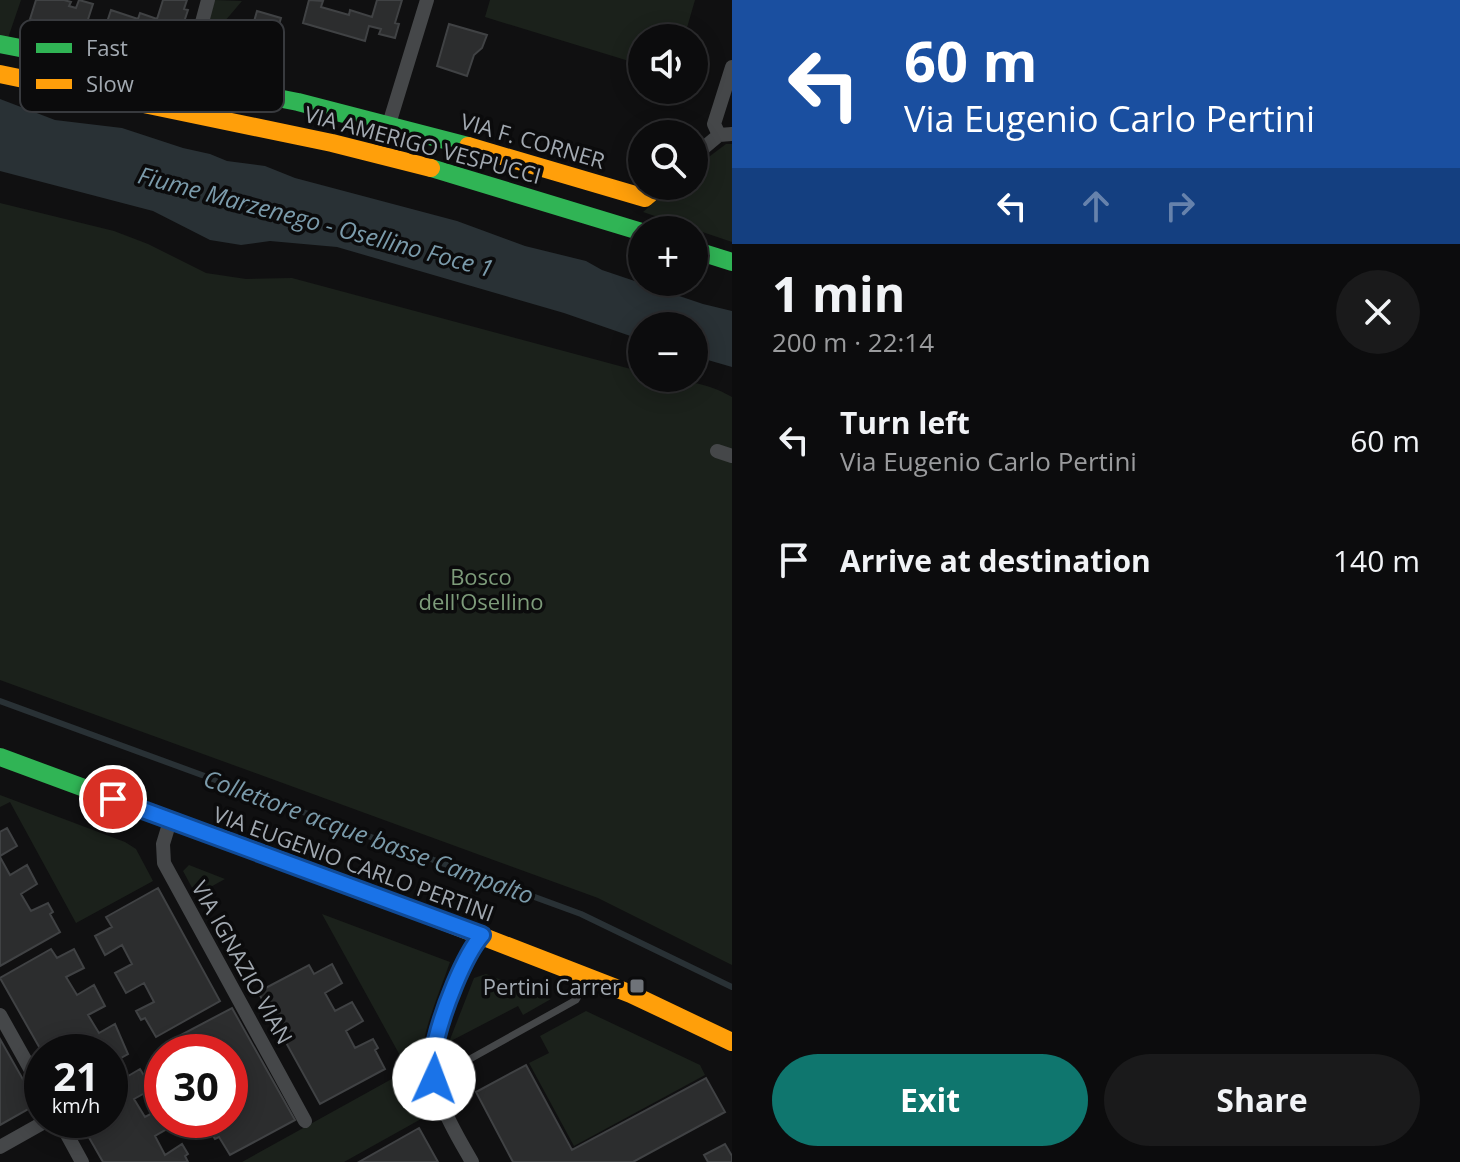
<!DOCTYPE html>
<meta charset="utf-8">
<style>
body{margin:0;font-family:"Open Sans",sans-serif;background:#1a1a1b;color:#f1f3f6;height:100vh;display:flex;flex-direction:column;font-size:30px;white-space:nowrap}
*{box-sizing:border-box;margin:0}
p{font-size:26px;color:#9a9b9d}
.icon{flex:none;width:44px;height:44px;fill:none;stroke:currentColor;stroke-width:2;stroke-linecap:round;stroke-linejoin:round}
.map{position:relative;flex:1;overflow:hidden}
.side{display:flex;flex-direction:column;background:#0c0c0d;width:728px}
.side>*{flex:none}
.top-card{background:#1a4fa0;color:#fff;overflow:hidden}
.buttons{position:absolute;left:628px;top:24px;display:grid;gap:16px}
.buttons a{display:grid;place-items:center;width:80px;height:80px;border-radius:50%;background:#0c0c0d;box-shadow:0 4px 20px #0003,0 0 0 2px #2c2c2e;font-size:40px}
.speed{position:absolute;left:24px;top:1034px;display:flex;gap:16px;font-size:40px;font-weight:700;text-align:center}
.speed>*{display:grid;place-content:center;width:104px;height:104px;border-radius:50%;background:#0c0c0d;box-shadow:0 4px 20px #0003,0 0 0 2px #2c2c2e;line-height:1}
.speed small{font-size:20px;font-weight:400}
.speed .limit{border:12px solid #d22;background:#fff;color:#111}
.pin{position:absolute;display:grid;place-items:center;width:68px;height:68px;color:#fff;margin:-34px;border:4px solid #fff;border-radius:50%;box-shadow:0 2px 8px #0007}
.me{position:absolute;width:88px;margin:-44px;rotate:2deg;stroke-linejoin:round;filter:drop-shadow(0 0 6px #0008)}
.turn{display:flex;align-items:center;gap:28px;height:168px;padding:0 40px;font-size:36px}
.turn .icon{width:104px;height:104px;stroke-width:2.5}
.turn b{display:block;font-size:56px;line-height:68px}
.lanes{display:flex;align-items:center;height:76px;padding:0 40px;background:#0003;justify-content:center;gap:40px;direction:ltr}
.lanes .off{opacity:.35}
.round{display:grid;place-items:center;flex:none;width:84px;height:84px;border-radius:42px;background:#1a1a1b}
.overview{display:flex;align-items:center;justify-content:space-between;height:136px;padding:0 40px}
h1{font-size:48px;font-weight:700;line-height:60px}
.button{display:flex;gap:16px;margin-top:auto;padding:16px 40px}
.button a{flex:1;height:92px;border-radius:48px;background:#0f766e;color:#fff;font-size:32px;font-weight:700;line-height:92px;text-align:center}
.button a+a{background:#1a1a1b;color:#f1f3f6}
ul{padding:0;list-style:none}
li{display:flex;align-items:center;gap:24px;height:120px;padding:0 40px}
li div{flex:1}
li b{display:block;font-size:30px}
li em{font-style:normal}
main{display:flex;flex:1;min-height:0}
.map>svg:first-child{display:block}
.green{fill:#1b211b}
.water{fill:#293135}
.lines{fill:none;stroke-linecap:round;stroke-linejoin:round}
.stream{stroke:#293135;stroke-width:6}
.building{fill:#2c2d2e;stroke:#404244;stroke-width:2}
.lane{stroke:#454749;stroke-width:7}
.street{stroke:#454749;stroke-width:14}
.fast{stroke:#30b455;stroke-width:18}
.slow{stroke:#ff9f0a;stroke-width:18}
.route-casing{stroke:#114b97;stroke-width:20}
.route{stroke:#1a73e8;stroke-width:14}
.poi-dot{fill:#6f7379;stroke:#0b0b0c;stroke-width:3}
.labels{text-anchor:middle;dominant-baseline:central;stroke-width:7;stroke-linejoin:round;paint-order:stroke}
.street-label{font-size:22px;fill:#a2a9b1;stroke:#0b0b0c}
.park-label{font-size:22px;fill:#7d9b7a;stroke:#0b0b0c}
.poi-label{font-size:22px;fill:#a2a9b1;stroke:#0b0b0c;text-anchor:end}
.water-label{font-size:24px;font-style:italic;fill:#7b9bab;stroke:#0b0b0c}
.key{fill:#0b0b0c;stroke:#383a3e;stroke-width:2}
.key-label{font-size:22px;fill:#a2a9b1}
</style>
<main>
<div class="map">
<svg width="732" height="1162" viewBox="0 0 732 1162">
<rect width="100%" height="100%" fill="#101011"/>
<path class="green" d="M0,0H21L8,38L0,36Z
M215,0L242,1L219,28L208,24Z
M490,0H695L684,38H642V65L485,17Z
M726,144H732V242L643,212L673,186H694V168Z
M0,203L114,231L148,244L206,273L246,279L292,278L642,372V378C672,378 705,381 732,397V965L598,898L0,680Z
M0,795L125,842L136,849L153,881L76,923L10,802L0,807Z
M189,865L225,879L196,895L183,871Z
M322,914L450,962C433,1012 406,1062 430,1114L344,1162H242L408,1070Z
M486,974L551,999L523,1015L518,1006L449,1042L474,978Z
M586,1011L700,1065L705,1075L574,1146L529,1063L549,1053L540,1036Z"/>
<path class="water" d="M0,99L55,120L122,128L183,148L210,154L227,161L265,166L295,178L457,221L525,246L586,261L602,270L703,304L732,311V367L694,356V326H642V340L564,313L337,247L270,241L241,245L210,240L153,211L0,171Z"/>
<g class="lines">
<path class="stream" d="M0,701L581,914L732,987"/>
</g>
<path class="building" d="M36,0H64L71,2L69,6L76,8L79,0L93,4L80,44L58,37L62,26L57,24L55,27L30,19Z
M163,0H187L184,9L188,10L182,28L169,24L162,46L141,39L139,46L103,34L111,10L138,19L140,13L157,19Z
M309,0L323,1L321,7L349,15L350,10L372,17L377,0H402L395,23L399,24L395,38L379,34L381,29L369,26L365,41L303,23Z
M257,11L281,18L270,55L265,53L259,74L235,67L244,37L249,39Z
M449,24L487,35L482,48L474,55L467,76L437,66Z
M7,828L17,846L0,856V832Z
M0,857L10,875L27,865L37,884L21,894L31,911L48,903L53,912L50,914L60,932L0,966Z
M158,888L220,1001L156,1037L145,1018L141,1020L136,1011L154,1002L144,983L126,993L115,973L132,964L122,945L105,955L95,936L112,927L106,917Z
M51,949L57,958L74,949L84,968L66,977L77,995L94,985L105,1006L88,1015L99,1033L115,1024L128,1054L110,1064V1052H42L0,978Z
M332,964L342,983L325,993L335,1011L352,1002L363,1021L346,1031L355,1048L373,1039L378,1048L375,1050L385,1069L320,1104L258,992L309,965L314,974Z
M232,1008L295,1120L230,1155L219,1137L215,1139L209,1130L230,1120V1052H175L186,1045L181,1035Z
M0,1039L37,1104L0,1125Z
M526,1065L572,1150L706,1078L725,1112L633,1162H513L476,1092Z
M140,1069L152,1089L134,1099L145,1117L162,1108V1120H169L172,1126L155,1136L165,1155L182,1144L188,1154L185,1156L188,1162H103L79,1120H110V1076L118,1071L123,1079Z
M419,1128L438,1162H359Z
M725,1144L732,1156V1162H708L704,1155Z"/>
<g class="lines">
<path class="lane" d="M434,1079L576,1000L588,979"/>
<path class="street" d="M187,78L208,0
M389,124L427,0
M719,135L714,124L732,67
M694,156L719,135L732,134
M717,451L732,456
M170,821L163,844L164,863L305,1121
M0,1015L42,1090
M59,1120L82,1162
M0,1147L48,1120
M472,1162C451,1125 425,1086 435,1041C439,1026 447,1010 452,995C461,973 467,953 482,935"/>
<path class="fast" d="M0,44L298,102L468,146
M431,168L642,232
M694,250L732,262
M0,757L412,909"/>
<path class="slow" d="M0,74L332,143L431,168
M468,146L645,198L659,186
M412,909L631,994L732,1042"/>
</g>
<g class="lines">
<defs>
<path id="route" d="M113,799L482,935C463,957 443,1011 436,1040C432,1053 434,1066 434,1079"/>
</defs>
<use href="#route" class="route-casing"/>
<use href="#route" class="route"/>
</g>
<rect class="poi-dot" x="629" y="978" width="16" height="16" rx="4"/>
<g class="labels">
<g class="street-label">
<text transform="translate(533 140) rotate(16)">VIA F. CORNER</text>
<text transform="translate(423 144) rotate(15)">VIA AMERIGO VESPUCCI</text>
<text transform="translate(354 863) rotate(20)">VIA EUGENIO CARLO PERTINI</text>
<text transform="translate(243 962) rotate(61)">VIA IGNAZIO VIAN</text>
</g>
<g class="park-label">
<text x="481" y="576">Bosco<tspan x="481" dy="25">dell'Osellino</tspan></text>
</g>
<g class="poi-label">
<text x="621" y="986">Pertini Carrer</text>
</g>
<g class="water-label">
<text transform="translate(316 221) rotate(15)">Fiume Marzenego - Osellino Foce 1</text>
<text transform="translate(369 836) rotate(20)">Collettore acque basse Campalto</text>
</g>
</g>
<rect x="20" y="20" width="264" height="92" rx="12" class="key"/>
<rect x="36" y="43" width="36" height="10" fill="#30b455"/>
<rect x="36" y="79" width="36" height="10" fill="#ff9f0a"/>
<g class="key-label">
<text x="86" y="56">Fast</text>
<text x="86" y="92">Slow</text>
</g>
</svg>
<div class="buttons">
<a><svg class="icon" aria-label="sound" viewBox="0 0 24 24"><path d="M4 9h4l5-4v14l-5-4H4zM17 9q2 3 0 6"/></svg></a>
<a><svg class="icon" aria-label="search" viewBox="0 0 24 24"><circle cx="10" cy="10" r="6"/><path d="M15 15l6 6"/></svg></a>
<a>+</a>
<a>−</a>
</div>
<div class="speed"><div>21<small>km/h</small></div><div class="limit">30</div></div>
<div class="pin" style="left:113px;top:799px;background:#d93025"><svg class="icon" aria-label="arrive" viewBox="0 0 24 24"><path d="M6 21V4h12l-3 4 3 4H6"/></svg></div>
<svg class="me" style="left:434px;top:1079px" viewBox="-20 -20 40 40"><circle r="19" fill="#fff"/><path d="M0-13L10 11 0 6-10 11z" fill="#1a73e8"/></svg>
</div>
<section class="side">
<div class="top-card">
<div class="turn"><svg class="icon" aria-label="left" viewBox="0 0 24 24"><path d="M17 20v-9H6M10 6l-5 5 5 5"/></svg><div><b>60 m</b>Via Eugenio Carlo Pertini</div></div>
<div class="lanes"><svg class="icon" aria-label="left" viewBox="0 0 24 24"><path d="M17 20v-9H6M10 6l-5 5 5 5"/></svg><svg class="icon off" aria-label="ahead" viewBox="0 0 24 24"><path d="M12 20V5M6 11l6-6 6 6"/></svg><svg class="icon off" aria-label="right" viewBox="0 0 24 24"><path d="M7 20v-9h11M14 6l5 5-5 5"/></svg></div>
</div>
<div class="overview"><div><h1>1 min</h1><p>200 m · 22:14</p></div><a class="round"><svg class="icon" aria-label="close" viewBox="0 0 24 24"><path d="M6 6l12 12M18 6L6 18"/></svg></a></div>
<ul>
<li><svg class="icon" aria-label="left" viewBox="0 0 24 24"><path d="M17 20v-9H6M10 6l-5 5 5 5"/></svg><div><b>Turn left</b><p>Via Eugenio Carlo Pertini</p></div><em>60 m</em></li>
<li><svg class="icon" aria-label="arrive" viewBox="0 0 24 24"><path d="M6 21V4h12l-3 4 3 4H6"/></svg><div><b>Arrive at destination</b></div><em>140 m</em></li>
</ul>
<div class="button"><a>Exit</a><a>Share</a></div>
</section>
</main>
